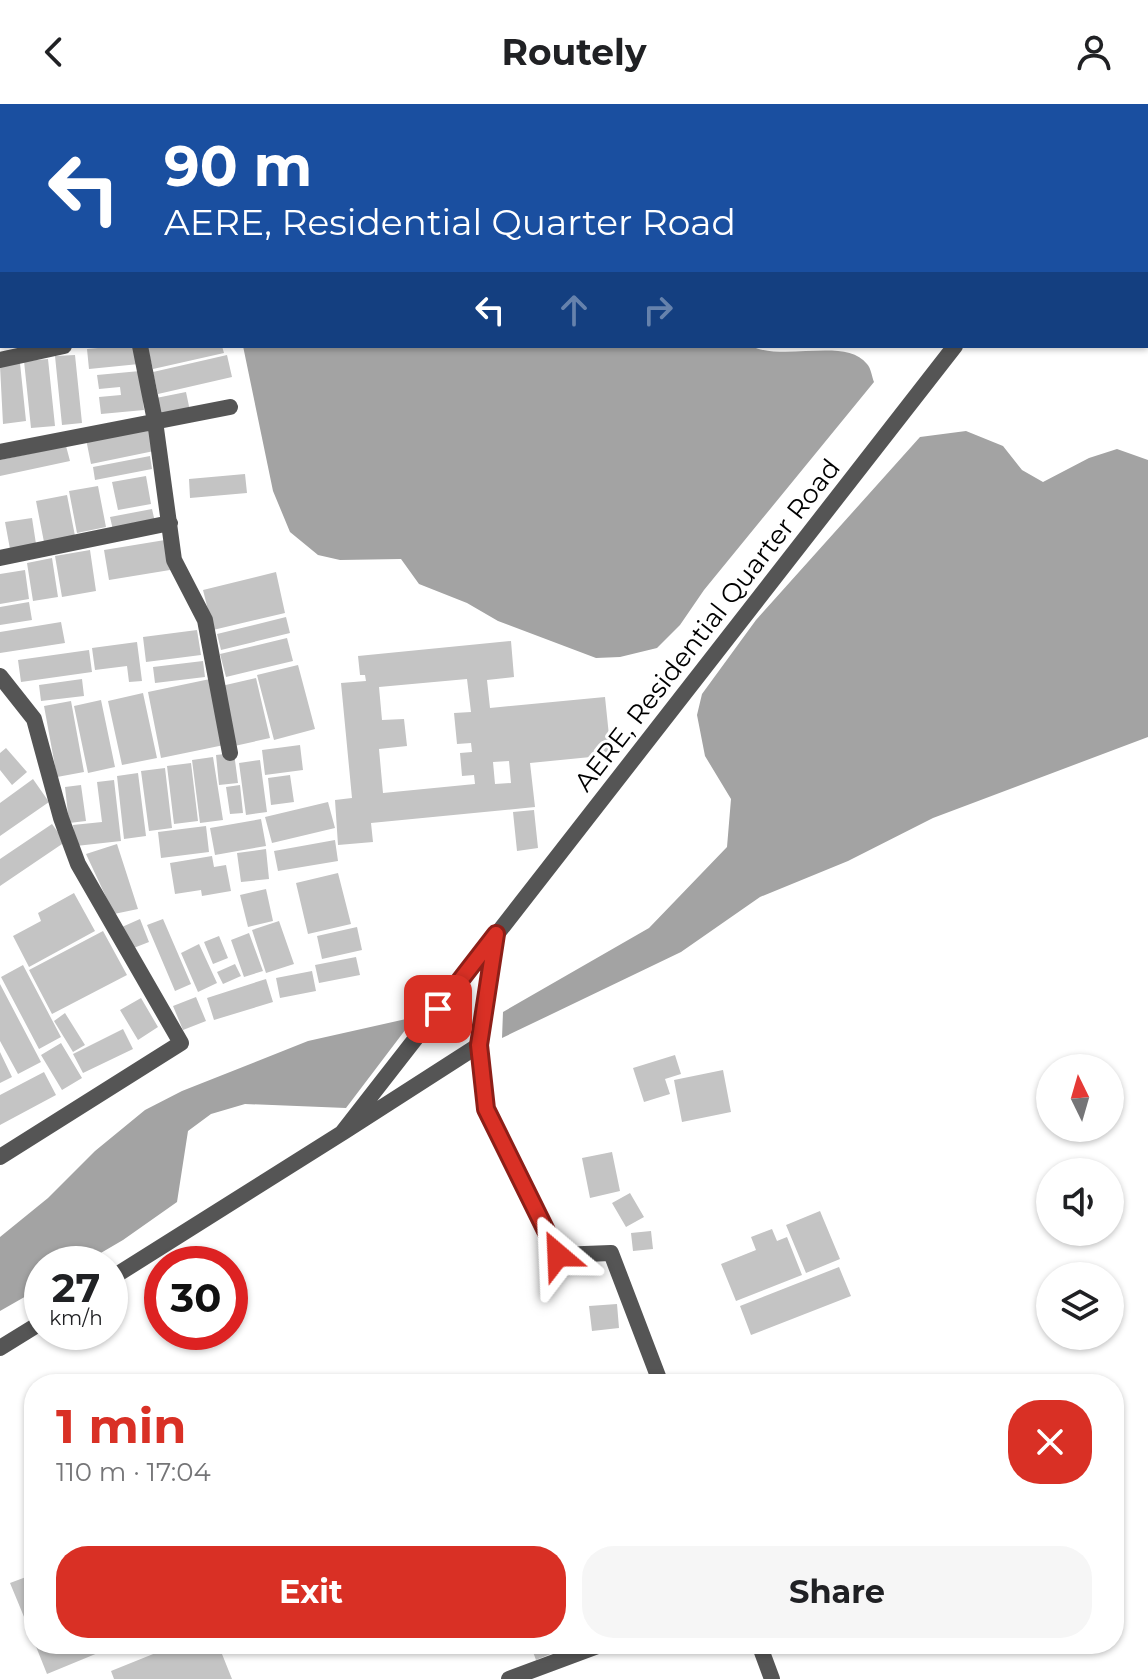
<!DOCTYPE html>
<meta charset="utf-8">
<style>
body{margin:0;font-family:Montserrat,sans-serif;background:#f6f6f6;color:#202124;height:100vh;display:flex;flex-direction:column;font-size:30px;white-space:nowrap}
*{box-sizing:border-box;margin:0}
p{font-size:26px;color:#757577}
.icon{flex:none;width:44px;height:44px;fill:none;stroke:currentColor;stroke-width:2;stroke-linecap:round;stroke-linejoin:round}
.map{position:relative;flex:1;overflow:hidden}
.details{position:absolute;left:24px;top:1270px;width:1100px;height:280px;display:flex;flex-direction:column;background:#fff;border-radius:32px;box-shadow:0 2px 6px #0004}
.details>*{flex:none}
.banner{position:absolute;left:0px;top:0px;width:1148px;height:244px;box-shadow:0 2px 6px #0004;background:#1a4fa0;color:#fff;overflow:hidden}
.needle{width:52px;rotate:355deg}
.buttons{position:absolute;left:1036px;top:950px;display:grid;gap:16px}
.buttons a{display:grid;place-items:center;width:88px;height:88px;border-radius:50%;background:#fff;box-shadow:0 2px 6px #0004;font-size:40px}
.speed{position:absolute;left:24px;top:1142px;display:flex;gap:16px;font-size:40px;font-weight:700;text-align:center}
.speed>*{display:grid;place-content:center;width:104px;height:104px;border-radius:50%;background:#fff;box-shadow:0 2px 6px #0004;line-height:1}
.speed small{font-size:20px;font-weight:400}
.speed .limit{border:12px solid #d22;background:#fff;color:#111}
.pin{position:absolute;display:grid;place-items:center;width:68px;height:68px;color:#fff;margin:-34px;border-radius:16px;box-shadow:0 4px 12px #0006}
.me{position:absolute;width:88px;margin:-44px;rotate:334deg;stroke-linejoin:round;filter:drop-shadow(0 0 6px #0008)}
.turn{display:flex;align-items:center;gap:28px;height:168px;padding:0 32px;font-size:36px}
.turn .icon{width:104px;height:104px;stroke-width:2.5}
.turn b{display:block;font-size:56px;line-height:68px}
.lanes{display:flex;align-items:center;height:76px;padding:0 32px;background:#0003;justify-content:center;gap:40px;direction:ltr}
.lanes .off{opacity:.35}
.round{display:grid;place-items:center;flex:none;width:84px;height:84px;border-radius:32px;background:#f6f6f6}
.summary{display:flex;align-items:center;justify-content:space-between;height:136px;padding:0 32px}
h1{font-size:48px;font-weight:700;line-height:60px;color:#d93025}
.action{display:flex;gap:16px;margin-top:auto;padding:16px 32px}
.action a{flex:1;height:92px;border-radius:32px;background:#d93025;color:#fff;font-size:32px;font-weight:700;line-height:92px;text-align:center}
.action a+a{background:#f6f6f6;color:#202124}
header{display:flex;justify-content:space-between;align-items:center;height:104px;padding:0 32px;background:#fff;font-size:36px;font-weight:700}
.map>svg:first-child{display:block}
.water{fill:#a3a3a3}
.building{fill:#c4c4c4;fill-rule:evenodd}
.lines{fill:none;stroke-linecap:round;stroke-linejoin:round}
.minor{stroke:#555;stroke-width:16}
.route-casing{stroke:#8d1f18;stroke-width:20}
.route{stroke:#d93025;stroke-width:14}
.labels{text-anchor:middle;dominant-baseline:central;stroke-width:6;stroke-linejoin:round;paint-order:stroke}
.street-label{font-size:26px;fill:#000;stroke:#fff}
</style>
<header><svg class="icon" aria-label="back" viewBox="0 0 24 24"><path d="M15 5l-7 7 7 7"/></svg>Routely<svg class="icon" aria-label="person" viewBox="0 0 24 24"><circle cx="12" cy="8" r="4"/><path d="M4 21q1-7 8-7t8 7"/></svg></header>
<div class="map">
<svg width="1148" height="1575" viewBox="0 0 1148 1575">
<rect width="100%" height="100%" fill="#fff"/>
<path class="water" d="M243,242H751C784,258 846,233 867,260C871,264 872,273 874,278L704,486L680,521L657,544L620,553L596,554L498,517L467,499L419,480L401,455L340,456L318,451L290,428L273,387Z
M966,327L1003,342L1022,366L1043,378L1089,354L1117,345L1148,356V633L933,714L848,757L760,793L681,848L502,934L503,908L649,824L727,743L731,695L705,652L697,611L702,590L756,516L920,333Z
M415,913L346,1004L245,1000L211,1010L188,1027L177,1098L123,1136L82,1160H42V1183L0,1207V1133L48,1094L95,1047L145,1006L182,987L308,937Z"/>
<path class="building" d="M120,242H137L139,260L89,265L87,245Z
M147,242H222L224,249L153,265Z
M75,251L82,319L62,321L55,252Z
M227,251L232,273L158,290L153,268Z
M48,255L55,322L31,324L24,257Z
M20,259L26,317L3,320L0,262Z
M140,267L144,306L101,310L99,293L121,291L120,283L99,285L97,271Z
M186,288L190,307L160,313L156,294Z
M149,323L154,347L91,360L86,335Z
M66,342L70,357L0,372V356Z
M150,352L152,365L95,376L93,363Z
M245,370L247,389L190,394L189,375Z
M146,372L151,400L118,406L112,378Z
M98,382L106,423L77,429L69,387Z
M67,391L75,432L44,438L36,397Z
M152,405L155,418L113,426L110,413Z
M32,414L36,440L10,445L5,418Z
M165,436L170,466L109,476L104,446Z
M90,446L96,487L62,493L55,452Z
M52,454L58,493L33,497L27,459Z
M25,466L29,495L0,500V470Z
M276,468L285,509L213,526L203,486Z
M29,498L32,516L0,521V503Z
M286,513L290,529L221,546L217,530Z
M61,518L65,539L0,549V528Z
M197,526L201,551L146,558L143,533Z
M287,534L293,557L226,573L220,550Z
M511,537L514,573L487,576L490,604L605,593L611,651L530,659L535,703L371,719L373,738L338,741L335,696L352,694L341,579L366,577L365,571H360L358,552ZM467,575L471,608L454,609L457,640L471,639L472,648L460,649L462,672L474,671L475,680L383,689L379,645L407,642L404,615L382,616L379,583ZM509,657L511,679L495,680L493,658Z
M137,538L142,577L129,578L127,562L95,566L92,544Z
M89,546L92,568L21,578L18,556Z
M203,557L205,573L155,579L153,563Z
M298,561L315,625L274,636L257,571Z
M256,574L270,634L230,643L217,583Z
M82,575L84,592L41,597L39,581Z
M210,575L224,641L161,654L148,588Z
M143,589L157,654L122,661L108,597Z
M101,596L115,663L88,669L74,602Z
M71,597L84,668L57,673L44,602Z
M300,641L303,666L265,671L262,646Z
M6,644L27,668L12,681L0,666V649Z
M234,649L238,679L219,681L216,651Z
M213,653L223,716L200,719L192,656Z
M260,656L267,708L246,711L239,659Z
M191,659L198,717L174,720L167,662Z
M165,664L172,724L149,727L141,667Z
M138,669L146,732L124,735L117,672Z
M290,671L294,698L271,701L268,674Z
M33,675L49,698L0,732V699Z
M114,676L121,737L76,742L73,721L102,718L97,678Z
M81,681L86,717L69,719L65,683Z
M240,681L243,709L230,710L226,683Z
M328,698L335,724L272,739L265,713Z
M534,706L538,744L517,747L513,708Z
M261,715L266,742L215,751L210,724Z
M52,720L65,738L0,782V755Z
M206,722L209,748L161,754L158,728Z
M335,736L338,757L278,767L274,747Z
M117,740L138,805L114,810L86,750Z
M266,745L269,775L241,778L237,749Z
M212,752L214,763L226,761L231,787L202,792L201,786L175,790L170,759Z
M338,769L351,820L308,830L296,779Z
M266,785L273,817L248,823L240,791Z
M74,789L95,827L29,863L13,832L41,817L38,809Z
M140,815L149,838L131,845L122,823Z
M163,815L191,880L175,887L147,821Z
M279,817L294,860L266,869L252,826Z
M357,823L362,846L322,855L317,832Z
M103,827L127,871L52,910L29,866Z
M249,829L263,867L244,873L231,836Z
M219,832L228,854L213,860L204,838Z
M199,840L217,879L198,888L181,849Z
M356,853L360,871L319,879L315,861Z
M235,860L241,872L223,880L217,868Z
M23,861L61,933L39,945L1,873Z
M312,867L316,887L280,894L276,874Z
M266,875L273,898L214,916L207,894Z
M0,880L41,958L18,970L0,937Z
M196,893L206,917L183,926L173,902Z
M141,894L158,923L138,936L120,906Z
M65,909L85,941L73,948L54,917Z
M123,925L133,945L83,969L73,950Z
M61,939L82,974L62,986L41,951Z
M0,948L12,973L0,979Z
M675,951L681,970L665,975L670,990L644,998L633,964Z
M723,966L731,1008L682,1018L674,976Z
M44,968L56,991L0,1021V991Z
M612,1048L620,1087L590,1094L582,1054Z
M630,1089L644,1113L626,1123L612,1099Z
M820,1107L840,1155L806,1169L786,1121Z
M772,1125L777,1137L787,1133L802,1171L736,1197L721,1160L756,1146L751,1133Z
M651,1127L653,1145L633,1147L631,1129Z
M839,1163L851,1192L751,1231L740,1202Z
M617,1200L619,1224L592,1227L589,1202Z
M34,1470V1537L10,1479Z
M35,1540H109L110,1544L47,1570Z
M178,1540H218L232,1575H114L111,1567Z
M530,1540H575L536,1556Z"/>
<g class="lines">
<path class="minor" d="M1062,0L1063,2
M0,79H2
M0,170L2,169
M140,242L155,317L174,456L205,516L230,649
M0,256L64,242
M0,348L230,303
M0,454L170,419
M0,572L34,615L61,714L78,760L181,939L0,1053
M496,832L479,941L486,1005L558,1151L611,1149L661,1280
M479,941L342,1029L955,242
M110,1175L342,1029
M0,1244L42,1218
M759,1540L772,1575
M509,1575L603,1540"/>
</g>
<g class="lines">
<defs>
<path id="route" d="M438,905L496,830L479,941L486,1005L558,1151"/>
</defs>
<use href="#route" class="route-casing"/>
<use href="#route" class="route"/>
</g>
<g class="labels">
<g class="street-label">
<text transform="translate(707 521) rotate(-52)">AERE, Residential Quarter Road</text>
</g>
</g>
</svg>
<div class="buttons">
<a><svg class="needle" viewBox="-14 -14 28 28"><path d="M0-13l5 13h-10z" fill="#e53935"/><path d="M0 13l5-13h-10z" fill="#757577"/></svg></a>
<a><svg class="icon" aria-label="sound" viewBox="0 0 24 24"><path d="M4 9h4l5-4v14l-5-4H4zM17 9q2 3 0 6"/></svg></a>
<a><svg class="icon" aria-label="layers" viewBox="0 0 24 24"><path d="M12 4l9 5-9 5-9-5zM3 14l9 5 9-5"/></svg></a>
</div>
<div class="speed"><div>27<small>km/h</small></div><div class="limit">30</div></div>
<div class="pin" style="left:438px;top:905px;background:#d93025"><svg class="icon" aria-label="arrive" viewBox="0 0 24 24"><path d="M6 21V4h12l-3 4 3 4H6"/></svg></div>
<svg class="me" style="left:558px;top:1151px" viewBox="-20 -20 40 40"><path d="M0-17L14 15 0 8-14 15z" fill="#d93025" stroke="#fff" stroke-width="4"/></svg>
<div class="banner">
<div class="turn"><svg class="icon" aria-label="left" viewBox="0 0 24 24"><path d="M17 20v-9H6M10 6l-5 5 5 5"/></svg><div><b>90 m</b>AERE, Residential Quarter Road</div></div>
<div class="lanes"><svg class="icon" aria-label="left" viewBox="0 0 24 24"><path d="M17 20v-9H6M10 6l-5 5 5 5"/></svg><svg class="icon off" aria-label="ahead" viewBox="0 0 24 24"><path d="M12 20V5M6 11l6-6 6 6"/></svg><svg class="icon off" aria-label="right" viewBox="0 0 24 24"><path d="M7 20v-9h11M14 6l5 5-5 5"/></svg></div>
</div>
<section class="details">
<div class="summary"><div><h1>1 min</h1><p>110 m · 17:04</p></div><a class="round" style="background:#d93025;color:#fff"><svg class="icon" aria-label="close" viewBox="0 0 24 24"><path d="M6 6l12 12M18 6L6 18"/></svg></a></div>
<div class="action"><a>Exit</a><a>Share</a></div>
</section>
</div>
